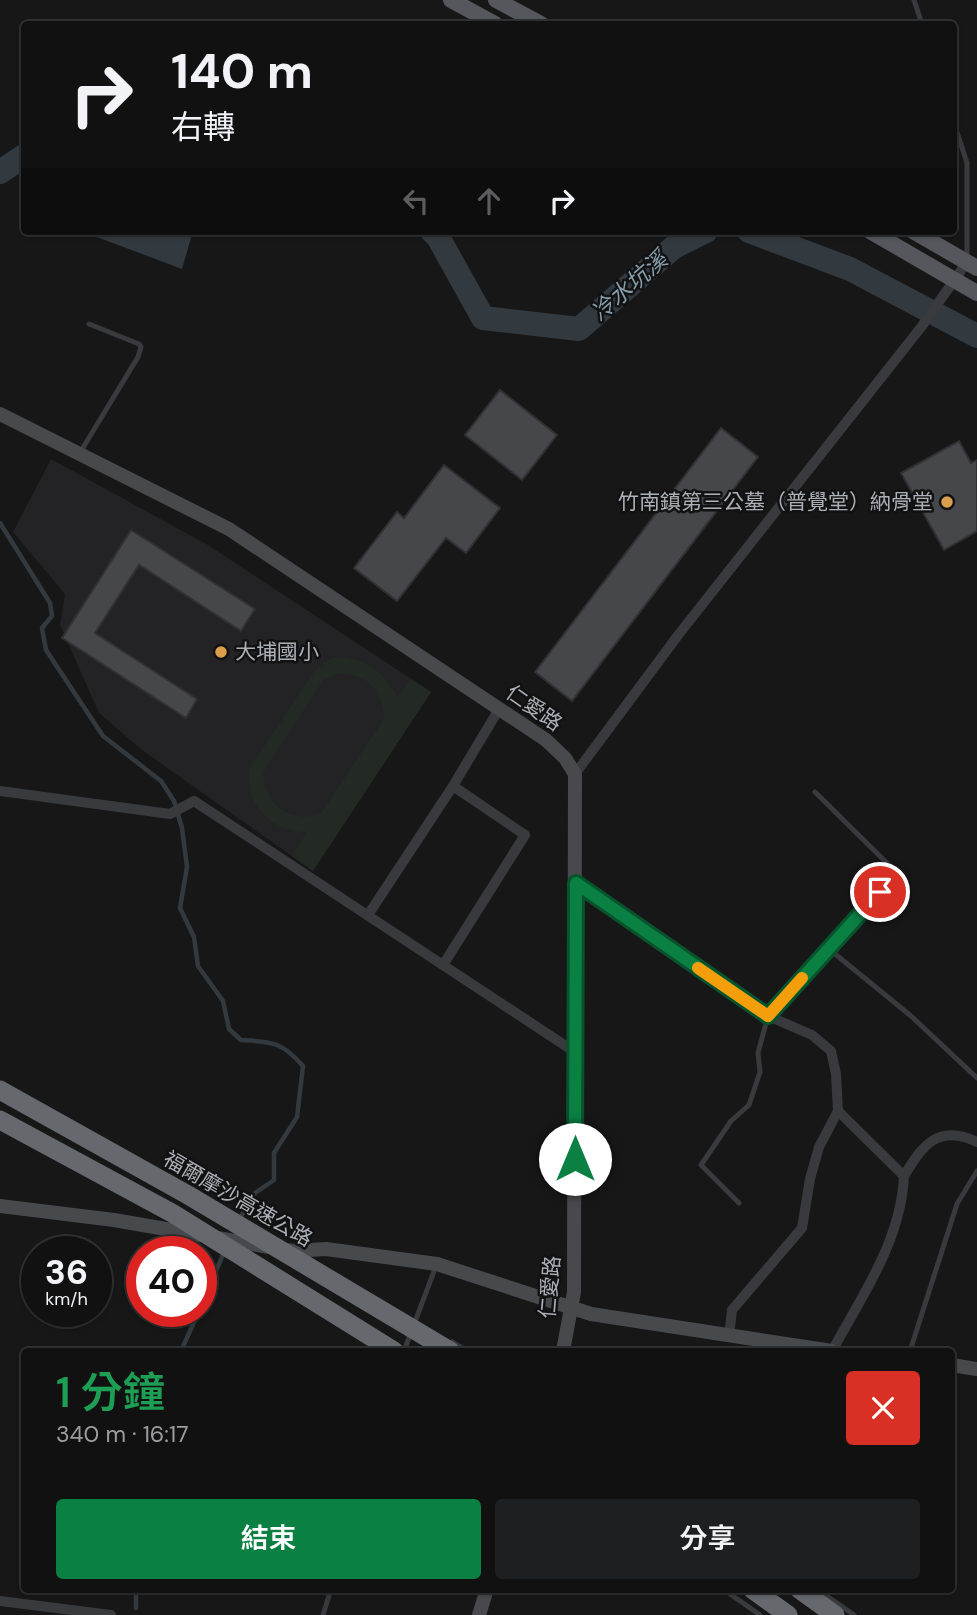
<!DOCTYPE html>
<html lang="zh-TW">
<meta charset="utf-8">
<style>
body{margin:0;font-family:"DM Sans","Noto Sans TC",sans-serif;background:#1e1f20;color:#f1f3f6;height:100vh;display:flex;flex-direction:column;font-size:26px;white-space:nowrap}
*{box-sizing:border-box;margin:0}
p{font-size:23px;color:#9c9d9f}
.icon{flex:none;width:38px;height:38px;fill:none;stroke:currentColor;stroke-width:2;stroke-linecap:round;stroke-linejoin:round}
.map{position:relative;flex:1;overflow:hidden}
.details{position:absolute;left:21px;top:1348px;width:934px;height:245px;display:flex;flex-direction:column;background:#111112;border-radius:7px;box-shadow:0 2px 5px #0004,0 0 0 2px #303132}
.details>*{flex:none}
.top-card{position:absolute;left:21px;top:21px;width:936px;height:214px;border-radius:7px;box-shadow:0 2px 5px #0004,0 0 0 2px #303132;background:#111112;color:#f1f3f6;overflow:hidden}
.speed{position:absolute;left:21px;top:1236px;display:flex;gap:14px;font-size:35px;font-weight:700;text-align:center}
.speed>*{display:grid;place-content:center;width:91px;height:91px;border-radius:50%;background:#111112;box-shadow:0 2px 5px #0004,0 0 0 2px #303132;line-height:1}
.speed small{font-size:18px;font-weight:400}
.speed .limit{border:10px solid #d22;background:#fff;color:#111}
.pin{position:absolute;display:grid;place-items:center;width:60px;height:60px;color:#fff;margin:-30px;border:4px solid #fff;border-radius:50%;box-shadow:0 2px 7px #0007}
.me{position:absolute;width:77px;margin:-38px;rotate:0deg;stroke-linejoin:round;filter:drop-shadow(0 0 5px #0008)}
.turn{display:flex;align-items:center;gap:24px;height:147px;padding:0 35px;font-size:32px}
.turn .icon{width:91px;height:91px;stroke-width:2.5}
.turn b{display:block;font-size:49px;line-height:60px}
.lanes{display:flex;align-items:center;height:66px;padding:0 35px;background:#0003;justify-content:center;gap:35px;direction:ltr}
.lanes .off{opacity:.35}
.round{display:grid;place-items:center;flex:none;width:74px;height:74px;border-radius:7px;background:#1e1f20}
.overview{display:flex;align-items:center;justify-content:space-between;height:119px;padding:0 35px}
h1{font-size:42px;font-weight:600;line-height:52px;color:#1e9e55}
.primary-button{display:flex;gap:14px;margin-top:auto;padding:14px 35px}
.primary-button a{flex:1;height:80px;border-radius:7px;background:#0b8043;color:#fff;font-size:28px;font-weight:600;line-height:80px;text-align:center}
.primary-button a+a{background:#1e1f20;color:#f1f3f6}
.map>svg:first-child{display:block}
.built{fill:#232325}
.green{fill:#232a24;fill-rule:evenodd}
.water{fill:#323a40}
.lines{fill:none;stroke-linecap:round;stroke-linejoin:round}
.stream{stroke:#323a40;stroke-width:4.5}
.river{stroke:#323a40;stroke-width:24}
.building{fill:#46474b;stroke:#313134;stroke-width:2}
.lane{stroke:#383a3d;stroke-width:5}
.street{stroke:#383a3d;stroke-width:10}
.secondary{stroke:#47494d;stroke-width:14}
.primary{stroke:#55575c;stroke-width:16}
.highway{stroke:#65686d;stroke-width:19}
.route-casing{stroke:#07532c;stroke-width:18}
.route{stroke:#0b8043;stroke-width:12}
.slow{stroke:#f59e0b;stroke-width:12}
.poi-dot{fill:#db9e4c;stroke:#121213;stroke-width:2.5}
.labels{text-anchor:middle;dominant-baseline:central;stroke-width:5;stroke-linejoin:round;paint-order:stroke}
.poi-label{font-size:21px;fill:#abafb7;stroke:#121213;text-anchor:end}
.street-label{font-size:21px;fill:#abafb7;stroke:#121213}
.water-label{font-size:23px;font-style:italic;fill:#869ead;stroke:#121213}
</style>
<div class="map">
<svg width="977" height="1615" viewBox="0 0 977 1615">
<rect width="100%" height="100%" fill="#171718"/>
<path class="built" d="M51,459L208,545L431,692L313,871L142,750L99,713L60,625L65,594L13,532Z"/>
<path class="green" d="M338,657C366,659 385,672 397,697L412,679L431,692L313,871L292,856L307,832C270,831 246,806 249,769L316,669L328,660ZM338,674C366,672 384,691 384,719L321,814C290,824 265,805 263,773L323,680Z"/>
<path class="water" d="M81,231H193L182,269Z"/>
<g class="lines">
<path class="stream" d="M0,523L50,603L52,616L42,628L46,650L103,736L161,781L174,801L182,828L187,867L180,908L194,937L198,966L223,1001L229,1029L241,1040C272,1042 281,1041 303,1066L297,1117L274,1153V1180L255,1193L240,1218
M201,1306L225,1250
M181,1351L199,1311
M136,1589V1608"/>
<path class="river" d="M0,172L24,156
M432,231L438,237L483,318L579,329L674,247L706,231
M749,231L850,269L977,336"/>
</g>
<path class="building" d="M500,390L557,435L522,480L465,435Z
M721,428L758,457L572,701L535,672Z
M959,441L971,463L977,460V531L944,550L901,473Z
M444,465L500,508L466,553L446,538L397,601L354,568L397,512L404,518Z
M131,530L255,609L241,631L139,565L95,633L197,699L186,718L62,638Z"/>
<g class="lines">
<path class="lane" d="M914,0L922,24
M954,123L967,163V259
M81,451L138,357L141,347L139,344L89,324
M829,949L911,1016L977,1078
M739,1203L701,1165L731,1121L749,1105L760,1072L758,1053L768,1016L897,873L815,792
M452,1342L467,1351
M404,1351L436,1266
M910,1351L957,1204L977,1171
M723,1589L760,1615
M817,1589L854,1615
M323,1615L331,1589"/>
<path class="street" d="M575,774L679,634L922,326L967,262
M0,791L170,814L194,801L575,1052
M576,883L768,1016L812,1035L831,1051L836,1074L838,1111L819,1147L810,1179L802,1228L732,1310L729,1336
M368,915L453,786L499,709
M443,965L525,835L453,786
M904,1176C922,1146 938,1123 977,1142
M832,1351C862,1296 901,1241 904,1176L838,1111
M0,1601L111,1615"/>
<path class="secondary" d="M0,414L229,529L546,740L565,758L575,774L574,1292L563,1351
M0,1206L114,1220L292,1251L326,1249L437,1264L591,1314L832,1351
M952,1365L977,1369
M479,1615L487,1589"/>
<path class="primary" d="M451,0L495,24
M496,0L541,24
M870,231L977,293
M913,231L977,268"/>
<path class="highway" d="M0,1090L188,1195L450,1351
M0,1120L172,1213L394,1351
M752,1589L788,1615
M799,1589L835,1615"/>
</g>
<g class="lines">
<defs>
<path id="route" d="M575,1159L576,883L768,1016L880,892"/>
</defs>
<use href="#route" class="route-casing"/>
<use href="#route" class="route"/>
<path class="slow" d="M698,968L768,1016L802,978"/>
</g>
<g class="poi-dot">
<circle cx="947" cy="502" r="7"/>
<circle cx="221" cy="652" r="7"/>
</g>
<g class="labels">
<g class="poi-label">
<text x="933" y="502">竹南鎮第三公墓（普覺堂）納骨堂</text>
<text x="235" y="652" text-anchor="start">大埔國小</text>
</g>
<g class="street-label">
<text transform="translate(534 708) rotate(35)">仁愛路</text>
<text transform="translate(238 1199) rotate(30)">福爾摩沙高速公路</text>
<text transform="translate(550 1287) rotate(-85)">仁愛路</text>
</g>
<g class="water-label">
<text transform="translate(629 286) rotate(-41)">冷水坑溪</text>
</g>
</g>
</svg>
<div class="speed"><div>36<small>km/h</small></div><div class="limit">40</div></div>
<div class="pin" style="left:880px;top:892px;background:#d93025"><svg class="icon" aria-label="arrive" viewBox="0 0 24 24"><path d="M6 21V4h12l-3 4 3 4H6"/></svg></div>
<svg class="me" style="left:575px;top:1159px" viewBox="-20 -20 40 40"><circle r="19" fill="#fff"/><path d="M0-13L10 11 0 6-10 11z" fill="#0b8043"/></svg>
<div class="top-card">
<div class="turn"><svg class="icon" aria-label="right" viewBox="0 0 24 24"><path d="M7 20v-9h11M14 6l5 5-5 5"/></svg><div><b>140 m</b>右轉</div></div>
<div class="lanes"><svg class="icon off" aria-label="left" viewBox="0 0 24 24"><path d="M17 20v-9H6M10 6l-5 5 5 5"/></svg><svg class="icon off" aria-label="ahead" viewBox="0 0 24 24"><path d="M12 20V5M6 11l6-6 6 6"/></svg><svg class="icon" aria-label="right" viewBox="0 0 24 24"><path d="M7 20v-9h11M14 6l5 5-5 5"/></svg></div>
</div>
<section class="details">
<div class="overview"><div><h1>1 分鐘</h1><p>340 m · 16:17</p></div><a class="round" style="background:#d93025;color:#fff"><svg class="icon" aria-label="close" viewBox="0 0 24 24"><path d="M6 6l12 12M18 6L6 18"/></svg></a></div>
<div class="primary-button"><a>結束</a><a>分享</a></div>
</section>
</div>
